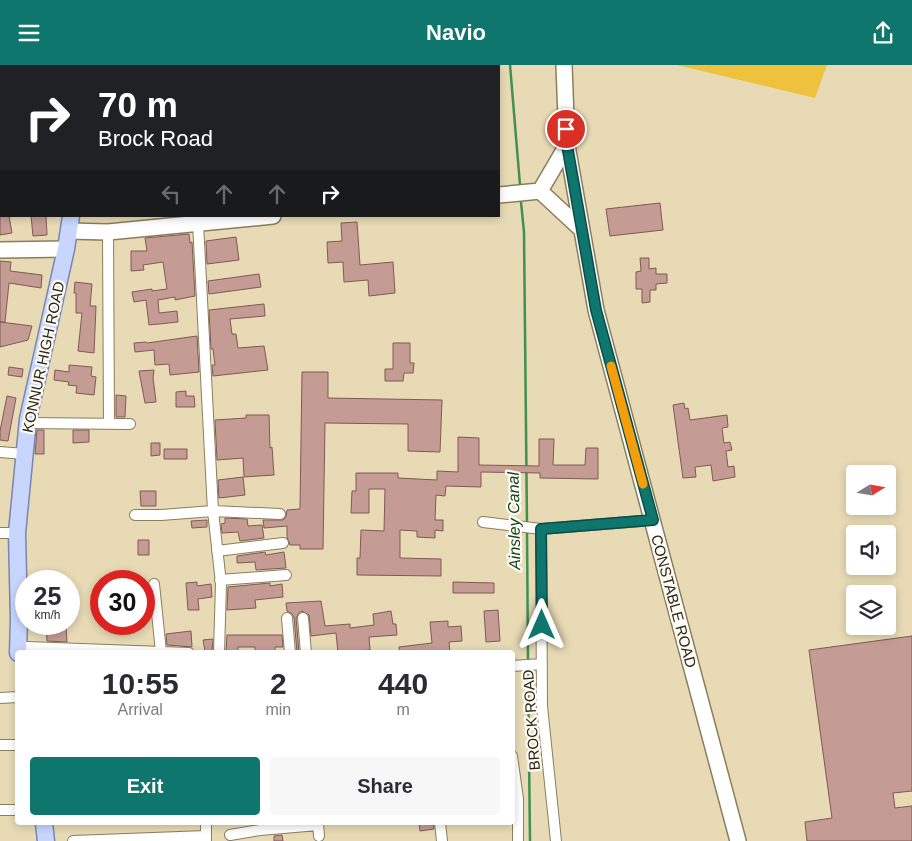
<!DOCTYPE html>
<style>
body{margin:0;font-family:Helvetica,sans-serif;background:#f7f7f7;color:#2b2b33;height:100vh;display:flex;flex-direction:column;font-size:19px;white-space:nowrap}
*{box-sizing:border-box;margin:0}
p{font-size:16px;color:#7c7c81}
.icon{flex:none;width:28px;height:28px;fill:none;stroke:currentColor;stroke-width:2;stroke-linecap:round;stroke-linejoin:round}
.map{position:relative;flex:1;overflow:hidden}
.panel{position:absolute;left:15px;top:585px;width:500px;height:175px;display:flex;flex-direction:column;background:#fff;border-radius:5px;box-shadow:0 2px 8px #0003}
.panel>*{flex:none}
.guide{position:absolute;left:0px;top:0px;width:500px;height:152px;box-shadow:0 2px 8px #0003;background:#202124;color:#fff;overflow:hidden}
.needle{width:32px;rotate:79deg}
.buttons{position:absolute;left:846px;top:400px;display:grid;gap:10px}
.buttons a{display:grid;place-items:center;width:50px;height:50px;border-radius:5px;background:#fff;box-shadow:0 2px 8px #0003;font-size:25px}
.speed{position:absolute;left:15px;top:505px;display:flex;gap:10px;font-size:25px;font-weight:700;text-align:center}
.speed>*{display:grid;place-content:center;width:65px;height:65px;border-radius:50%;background:#fff;box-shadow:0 2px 8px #0003;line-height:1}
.speed small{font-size:12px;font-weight:400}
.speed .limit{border:8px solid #d22;background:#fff;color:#111}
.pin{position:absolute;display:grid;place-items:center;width:42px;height:42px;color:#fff;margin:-21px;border:2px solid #fff;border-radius:50%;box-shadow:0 1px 5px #0007}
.me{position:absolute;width:55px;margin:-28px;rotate:0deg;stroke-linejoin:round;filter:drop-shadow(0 0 4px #0008)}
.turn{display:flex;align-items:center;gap:18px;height:105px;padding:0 15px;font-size:22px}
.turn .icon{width:65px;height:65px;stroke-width:2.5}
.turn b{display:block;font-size:35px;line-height:42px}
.lanes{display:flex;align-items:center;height:48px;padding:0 15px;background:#0003;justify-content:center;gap:25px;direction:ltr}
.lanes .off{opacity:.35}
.eta{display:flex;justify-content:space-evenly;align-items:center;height:85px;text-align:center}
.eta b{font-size:30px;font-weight:700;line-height:35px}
.action{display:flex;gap:10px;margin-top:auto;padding:10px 15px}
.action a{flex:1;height:58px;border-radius:5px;background:#0f766e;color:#fff;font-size:20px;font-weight:700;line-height:58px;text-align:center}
.action a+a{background:#f7f7f7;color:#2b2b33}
header{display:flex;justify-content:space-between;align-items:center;height:65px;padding:0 15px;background:#0f766e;color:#fff;font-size:22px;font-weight:700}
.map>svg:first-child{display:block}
.green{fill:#eec23c}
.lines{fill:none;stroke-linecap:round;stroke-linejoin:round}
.stream{stroke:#409052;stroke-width:2.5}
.building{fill:#c49c94;stroke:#7f5a53}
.street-casing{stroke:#8a7e5c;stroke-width:12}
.secondary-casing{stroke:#8a7e5c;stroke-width:18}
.primary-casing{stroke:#7986ae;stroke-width:19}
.street{stroke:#fff;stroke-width:10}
.secondary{stroke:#fff;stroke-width:15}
.primary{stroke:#c8d6fe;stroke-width:16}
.route-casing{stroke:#0a4d48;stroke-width:12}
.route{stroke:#0f766e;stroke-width:9}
.slow{stroke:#f59e0b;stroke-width:9}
.labels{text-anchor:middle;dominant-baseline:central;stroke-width:4.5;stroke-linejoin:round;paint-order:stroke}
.street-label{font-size:15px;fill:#2b2618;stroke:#fefbf4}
.water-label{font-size:16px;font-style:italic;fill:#144221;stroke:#fefbf4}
</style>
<header><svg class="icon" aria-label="menu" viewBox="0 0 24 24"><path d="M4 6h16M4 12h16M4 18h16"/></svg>Navio<svg class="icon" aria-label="share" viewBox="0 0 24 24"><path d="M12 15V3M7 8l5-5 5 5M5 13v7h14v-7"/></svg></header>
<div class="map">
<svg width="912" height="776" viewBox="0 0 912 776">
<rect width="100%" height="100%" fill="#e7dab5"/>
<path class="green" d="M677,0H827L815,33Z"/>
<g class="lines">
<path class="stream" d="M510,0L520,120
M521,137L524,167L527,460
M527,465L528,597
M528,603L530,776"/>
</g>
<path class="building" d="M660,138L663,165L610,171L606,144Z
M0,151H9L12,168L0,170Z
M31,151H46L47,170L33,171Z
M357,157L360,200L393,197L395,228L369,231L368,215L344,217L343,197L328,198L327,177L342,176L341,158Z
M189,169L190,178L192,177L195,231L175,235V232L158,235L159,248L177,246L178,257L149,260L146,235L134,237L132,227L152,224V226L167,224L163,197L143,200L144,205L131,206V186H147L145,173Z
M236,172L239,195L207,199L206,176Z
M640,193H649V204L656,203V209H667V218L656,219V225H650V237L642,238V224H636V207L641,206Z
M0,196L11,197L10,206L42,210L41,223L9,218L5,257H0Z
M259,209L261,222L209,229L208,216Z
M75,217L92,219L90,241H96L94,288L78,286L82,248H76V228H74Z
M264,239L265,251L230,254L232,269H236L238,283L264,281L268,305L213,311L212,300H215L213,284H211L209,245Z
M0,257L32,261L28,275L0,282Z
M197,271L199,307L170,310L169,299L155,300L154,285L135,287L134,278L146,277L147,278Z
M393,278H410V298H414L413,308H404L403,316H385V304H393Z
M69,300L92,302L91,311L96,312L94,330L76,328L77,321L68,320L69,317L54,315L55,305L69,307Z
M9,302L23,304L22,312L8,310Z
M154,305L153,313L156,337L145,338L139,306Z
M302,307H328V333L442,335L440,387L408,386V359L325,358L323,484H300V480H290L287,472V461L264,463L263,455H283L286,452L287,445L300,444Z
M186,326V331H194L195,342H176V327Z
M116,330L126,331L125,352H116Z
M7,331L16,333L8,376L0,375V366Z
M684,338L685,344L688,343L690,355L727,350L728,362L722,363L724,378L730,377L732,385L726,386L728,402L734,401L735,412L713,416L711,400L695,402L696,412L683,413L673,340Z
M246,350H269L270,383L272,382L274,410L244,412L243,393L217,395L215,355L246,353Z
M37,365H44V389H35Z
M73,365H89V377L73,378Z
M458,372L479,373V400L539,401V374H554L553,400H585L586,383H598V414L540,413V408L481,407V422L446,421L445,431L436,430L435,455H443V466L435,465V473L417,472V466L400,465V493L441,494V511L357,510V493H360L361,465L384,466L385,424H369V448H351L352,426H356V408H398V413L437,415V406L458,407Z
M151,378H160V390L151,391Z
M164,384H187V394H164Z
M243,412L245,430L219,433L218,415Z
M140,426H156V441H141Z
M225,453L247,454L248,461L262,460L264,473L240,476L238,467L222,468L221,459L225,458Z
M207,455V462L192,463L191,456Z
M138,475H149V490H138Z
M265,487L266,490L284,487L286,503L256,505L255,497L237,498V491Z
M197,517V521L211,519L212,532L198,534L199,545H188L186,518Z
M453,517L494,518V528H453Z
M270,518V521L282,519L283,532L255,535L256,543L227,545L228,522Z
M321,536L325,561L350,559V563L374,560L373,549L391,546L393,559H396L397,570L369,572L370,585L338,588L336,568L311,571L309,550L302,546L299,548L296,553L299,588H297L294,552L292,549L287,546L286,538Z
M498,545L500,576L486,577L484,546Z
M448,556V562L461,561L462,576L449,577L450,588H400L399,582L432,578L430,557Z
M66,561L67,577L47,576L46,562Z
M191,566L192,582L167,580L166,569Z
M227,570H282L283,582H275V588H255V582H238V588H226Z
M912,571V726L893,728L895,743L912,741V776H807L805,757L832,753L809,585Z
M213,574L212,586H205L203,575Z
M419,758H433L434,764L420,766Z
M282,770L283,776H274V771Z"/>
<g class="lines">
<defs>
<path id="street" d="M199,0V1
M151,1V0
M258,1V0
M198,158L213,446L221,518L219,588
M108,167L109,359
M27,358L130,359
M0,387L24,389
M135,450H161L213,446L280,449
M483,457L541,464
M0,468H17
M217,486L283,478
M220,515L286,510
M154,519L161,587
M287,553L290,588
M303,553L306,588
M27,582L189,588
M512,601L542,599
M0,633L18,632
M0,680H18
M512,691L518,734V776
M0,745H18
M318,758L319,771
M440,758L442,776
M230,770L260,765L318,760
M73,776L206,771
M206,776V758
M556,776L542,641L541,464L653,455"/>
<path id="secondary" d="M564,0L567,80L596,245L738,776
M540,126L567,80
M499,130L540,126L582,165
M69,166L108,167L273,151
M0,185L66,184"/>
<path id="primary" d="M89,0V1
M18,588L19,554L17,468L28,354L66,184L71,151
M44,758L46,776"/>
</defs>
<use href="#street" class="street-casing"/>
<use href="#secondary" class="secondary-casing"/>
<use href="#primary" class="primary-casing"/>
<use href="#street" class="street"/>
<use href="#secondary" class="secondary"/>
<use href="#primary" class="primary"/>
</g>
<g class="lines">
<defs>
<path id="route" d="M542,560L541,464L653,455L596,245L567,80L566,64"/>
</defs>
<use href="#route" class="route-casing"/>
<use href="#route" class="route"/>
<path class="slow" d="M611,301L643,419"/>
</g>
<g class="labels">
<g class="street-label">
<text transform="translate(43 292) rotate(-78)">KONNUR HIGH ROAD</text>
<text transform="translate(674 536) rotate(75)">CONSTABLE ROAD</text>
<text transform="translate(531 655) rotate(-94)">BROCK ROAD</text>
</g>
<g class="water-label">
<text transform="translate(514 456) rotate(-91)">Ainsley Canal</text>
</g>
</g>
</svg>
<div class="buttons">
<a><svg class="needle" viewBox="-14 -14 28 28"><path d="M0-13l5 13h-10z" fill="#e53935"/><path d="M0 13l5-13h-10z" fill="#7c7c81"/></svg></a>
<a><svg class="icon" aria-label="sound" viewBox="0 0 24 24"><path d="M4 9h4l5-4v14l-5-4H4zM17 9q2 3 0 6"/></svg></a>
<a><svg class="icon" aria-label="layers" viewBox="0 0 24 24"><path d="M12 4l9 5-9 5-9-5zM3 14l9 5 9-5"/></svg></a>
</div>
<div class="speed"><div>25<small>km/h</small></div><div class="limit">30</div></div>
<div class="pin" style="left:566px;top:64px;background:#d93025"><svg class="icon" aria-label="arrive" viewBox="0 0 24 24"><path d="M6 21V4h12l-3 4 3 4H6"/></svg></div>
<svg class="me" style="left:542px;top:560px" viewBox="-20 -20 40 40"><path d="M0-17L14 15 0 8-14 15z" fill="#0f766e" stroke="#fff" stroke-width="4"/></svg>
<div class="guide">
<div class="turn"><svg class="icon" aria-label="right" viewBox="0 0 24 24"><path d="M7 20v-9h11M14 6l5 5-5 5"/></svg><div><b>70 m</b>Brock Road</div></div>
<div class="lanes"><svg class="icon off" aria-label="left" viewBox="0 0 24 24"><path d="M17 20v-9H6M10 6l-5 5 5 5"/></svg><svg class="icon off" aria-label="ahead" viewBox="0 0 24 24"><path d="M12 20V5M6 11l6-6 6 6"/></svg><svg class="icon off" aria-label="ahead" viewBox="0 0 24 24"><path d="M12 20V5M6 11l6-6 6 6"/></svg><svg class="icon" aria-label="right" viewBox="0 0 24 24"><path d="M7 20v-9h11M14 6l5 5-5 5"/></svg></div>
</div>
<section class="panel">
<div class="eta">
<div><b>10:55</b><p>Arrival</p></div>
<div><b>2</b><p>min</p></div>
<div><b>440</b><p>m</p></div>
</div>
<div class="action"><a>Exit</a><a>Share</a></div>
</section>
</div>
